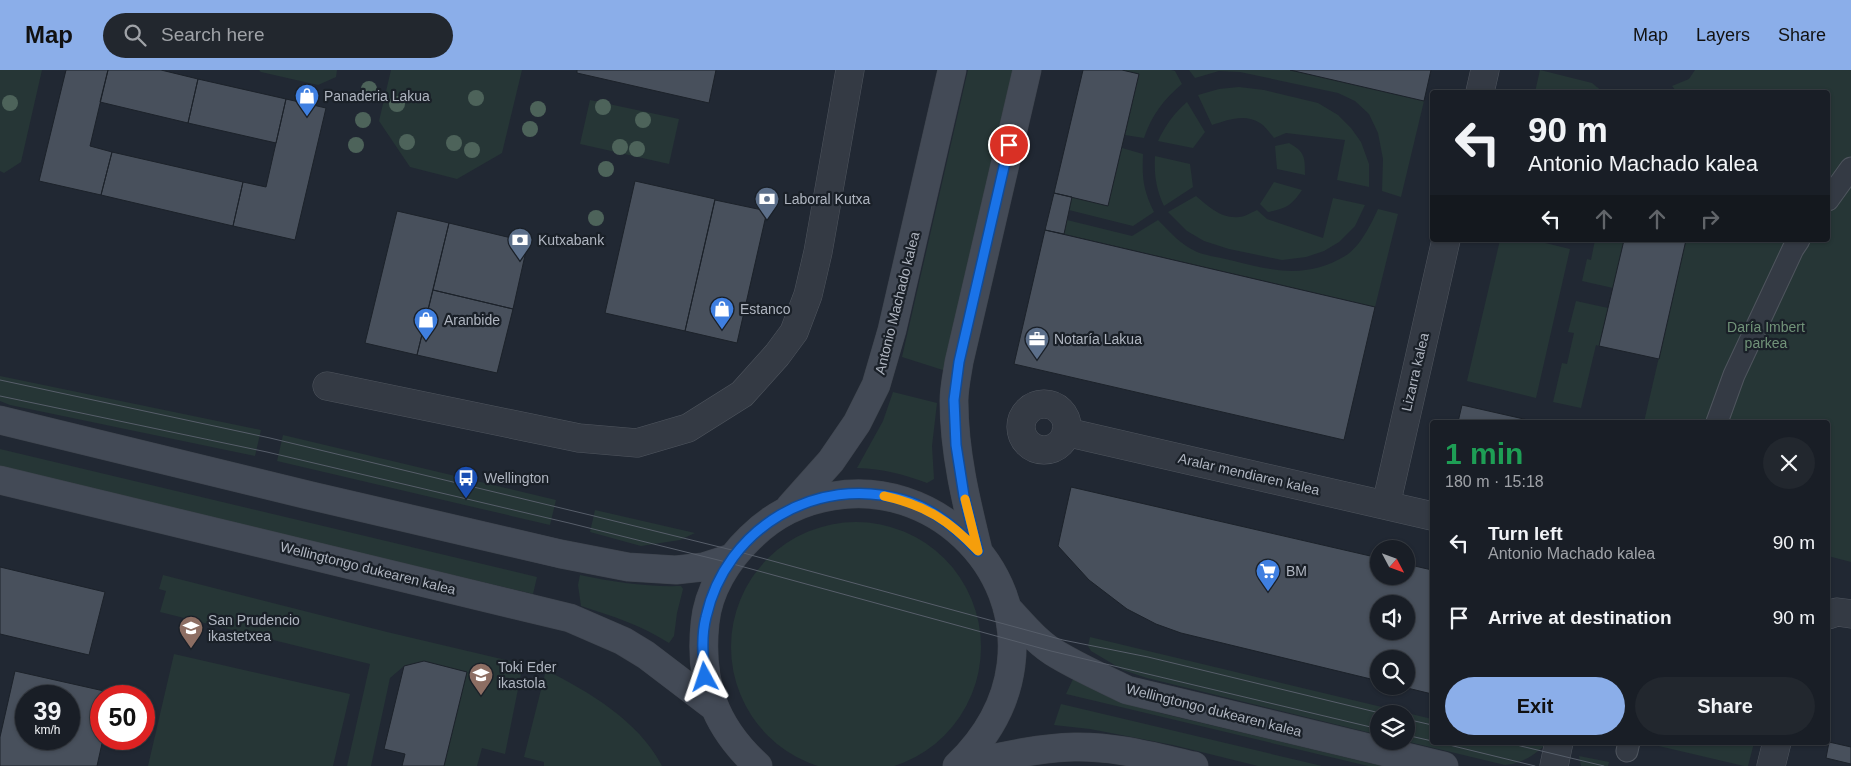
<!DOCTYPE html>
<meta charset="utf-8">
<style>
body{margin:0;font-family:Helvetica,sans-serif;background:#22272e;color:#f1f3f6;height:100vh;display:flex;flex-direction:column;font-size:19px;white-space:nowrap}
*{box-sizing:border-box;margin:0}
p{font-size:16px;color:#9fa2a7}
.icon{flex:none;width:28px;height:28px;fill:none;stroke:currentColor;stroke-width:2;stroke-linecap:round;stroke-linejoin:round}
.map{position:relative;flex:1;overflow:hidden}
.side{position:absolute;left:1430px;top:350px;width:400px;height:325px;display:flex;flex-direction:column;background:#191e26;border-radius:5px;box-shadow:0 1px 4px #0004,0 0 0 1px #373c43}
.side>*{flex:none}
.guide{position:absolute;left:1430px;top:20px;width:400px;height:152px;border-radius:5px;box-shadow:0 1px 4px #0004,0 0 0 1px #373c43;background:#191e26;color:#f1f3f6;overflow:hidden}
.needle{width:32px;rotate:131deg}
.controls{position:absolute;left:1370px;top:470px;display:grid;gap:10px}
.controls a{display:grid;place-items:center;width:45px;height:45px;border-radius:50%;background:#191e26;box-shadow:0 1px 4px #0004,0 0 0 1px #373c43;font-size:25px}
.speed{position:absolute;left:15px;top:615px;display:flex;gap:10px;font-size:25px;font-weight:700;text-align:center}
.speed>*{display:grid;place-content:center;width:65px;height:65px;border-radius:50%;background:#191e26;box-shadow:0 1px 4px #0004,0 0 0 1px #373c43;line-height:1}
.speed small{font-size:12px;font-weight:400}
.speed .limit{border:8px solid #d22;background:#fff;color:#111}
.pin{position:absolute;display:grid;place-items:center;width:42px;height:42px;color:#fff;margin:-21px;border:2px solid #fff;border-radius:50%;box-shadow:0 1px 5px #0007}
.me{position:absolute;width:55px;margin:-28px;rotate:355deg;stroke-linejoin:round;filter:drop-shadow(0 0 4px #0008)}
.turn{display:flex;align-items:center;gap:18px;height:105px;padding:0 15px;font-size:22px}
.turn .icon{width:65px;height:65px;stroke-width:2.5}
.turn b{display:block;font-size:35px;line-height:42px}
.lanes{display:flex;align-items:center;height:48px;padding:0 15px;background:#0003;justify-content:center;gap:25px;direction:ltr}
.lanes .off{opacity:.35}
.round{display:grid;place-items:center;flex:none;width:52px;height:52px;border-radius:26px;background:#22272e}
.headline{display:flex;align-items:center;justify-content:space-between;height:85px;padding:0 15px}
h1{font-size:30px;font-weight:800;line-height:38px;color:#1e9e55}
.button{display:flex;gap:10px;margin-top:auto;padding:10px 15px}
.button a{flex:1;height:58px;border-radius:30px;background:#8baee9;color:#111;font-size:20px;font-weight:800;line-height:58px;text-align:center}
.button a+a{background:#22272e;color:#f1f3f6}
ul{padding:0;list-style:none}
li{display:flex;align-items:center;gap:15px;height:75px;padding:0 15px}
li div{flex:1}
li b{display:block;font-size:19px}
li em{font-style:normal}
header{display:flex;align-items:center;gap:30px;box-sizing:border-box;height:70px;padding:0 25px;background:#8baee9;color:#111}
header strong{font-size:24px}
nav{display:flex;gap:28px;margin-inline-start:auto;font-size:18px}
.search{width:350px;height:45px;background:#22272e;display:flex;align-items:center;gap:12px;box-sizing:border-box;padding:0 18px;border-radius:28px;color:#9fa2a7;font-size:19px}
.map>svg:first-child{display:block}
.green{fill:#263636}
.building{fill:#48505c;stroke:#1c222a;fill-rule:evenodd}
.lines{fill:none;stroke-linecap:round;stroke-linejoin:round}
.pedestrian-casing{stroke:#4f555e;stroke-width:23}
.minor-casing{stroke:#4f555e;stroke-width:29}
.secondary-casing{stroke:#3e444d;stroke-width:29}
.pedestrian{stroke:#343a44;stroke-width:21}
.minor{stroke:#343a44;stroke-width:28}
.secondary{stroke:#434a56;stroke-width:28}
.tram{stroke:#575e6a;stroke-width:1}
.tree{fill:#4d635a}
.route-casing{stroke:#114b97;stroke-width:12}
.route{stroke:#1a73e8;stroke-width:9}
.slow{stroke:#f59e0b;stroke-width:9}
.labels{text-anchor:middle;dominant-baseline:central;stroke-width:4.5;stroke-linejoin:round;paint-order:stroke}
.poi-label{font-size:14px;fill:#afb5c0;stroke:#1a2028;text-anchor:start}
.street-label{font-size:14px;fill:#afb5c0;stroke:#1a2028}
.park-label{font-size:14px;fill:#719379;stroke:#1a2028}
</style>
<header>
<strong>Map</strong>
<div class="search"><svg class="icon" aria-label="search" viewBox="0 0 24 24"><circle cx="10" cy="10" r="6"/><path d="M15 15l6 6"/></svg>Search here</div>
<nav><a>Map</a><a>Layers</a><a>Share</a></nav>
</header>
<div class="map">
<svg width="1851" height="696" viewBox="0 0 1851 696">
<rect width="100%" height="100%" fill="#212833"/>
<path class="green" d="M0,0H42L21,92L4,103L0,101Z
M259,0H337L336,7L318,15L261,2Z
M391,0H522L502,83L457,109L410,97L379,51Z
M968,0H1015L946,301L902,287Z
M1122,0H1171L1175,1L1182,14C1163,30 1152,45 1144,68L1125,65L1139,4Z
M1189,0H1290L1424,31L1401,127L1382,121L1383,89L1378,63L1369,44L1355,31L1338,23L1240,2L1219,1L1195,8Z
M1540,0L1592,13L1603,22H1535Z
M1695,0H1851V492L1828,486V352H1644L1686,170H1828V22H1677L1672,16L1689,9Z
M1239,17L1264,20L1318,33L1338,45L1351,58L1361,72L1369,94V117L1337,110L1345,70L1286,63L1274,68C1270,63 1265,56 1260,53C1245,43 1227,50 1212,55L1198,25L1219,19Z
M590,30L679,49L669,94L580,74Z
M1187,32L1205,62L1193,78L1158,71C1165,56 1174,43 1187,32Z
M1289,73C1305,82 1305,87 1305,105L1277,99L1275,76Z
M1122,78L1143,84C1142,109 1143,119 1154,142L1133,156L1069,140L1072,127L1108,135Z
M1155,86L1190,94L1193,117L1164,136C1156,119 1154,104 1155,86Z
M1274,112L1302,120C1291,136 1287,138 1268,142L1260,134Z
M1196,126C1208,136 1221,149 1239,147C1245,147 1252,142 1257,140L1267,149L1323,168L1333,128L1365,135L1355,156L1339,172L1324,181L1306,187L1282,190L1229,179L1204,171L1187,161L1168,142Z
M1378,139L1398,144L1375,237L1064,164L1067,150L1132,166L1158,150C1170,162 1181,175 1197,182C1208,186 1222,188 1234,191C1274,201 1307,209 1345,186C1360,177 1371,154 1378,139Z
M1500,170H1533L1570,179L1536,328L1467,311Z
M1595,170H1624L1613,218L1582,211L1587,189L1591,190Z
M1576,231L1608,238L1599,276L1596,275L1581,338L1553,332L1562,293L1567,294L1574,263L1568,262Z
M0,306L261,360L255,386L10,335L0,331Z
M893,322L937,333L932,376L934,409L927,413C902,404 884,399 857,398L883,351Z
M283,365L556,430L550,455L277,391Z
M0,379L537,507L533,524L0,398Z
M595,440L695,463L680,470L641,476L590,462Z
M731 577a125 125 0 1 1 250 0a125 125 0 1 1-250 0Z
M163,505L387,562L523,594L505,684L482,678L477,696H444L467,602L424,591L404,596L390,608L371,696H347L370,594L160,542L166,521L159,519Z
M580,505C613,512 646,517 681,516L683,519L677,543L674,566L669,573C641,555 612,546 581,536L578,515Z
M1090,567L1432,649V672H1529L1544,676C1532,687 1520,694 1505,695L1405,671L1406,644H1379V665L1147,608L1123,600L1091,581L1088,576Z
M174,584L350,624L333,696H148Z
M546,600C589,622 639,651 662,696H544V692L524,687Z
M1073,609L1102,624L1160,643L1382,696H1368L1066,624Z
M1061,634L1322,696H1258L1173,675L1090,659L1054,655Z
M1646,673L1754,672V673L1748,696H1744Z
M1579,686L1609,692L1608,696H1581Z"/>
<path class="building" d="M66,0H108L90,76L112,82L101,125L39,111Z
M108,0H161L198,9L188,53L100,32Z
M577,0H716L709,33L577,3Z
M1083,0H1122L1139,4L1108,136L1054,123Z
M1290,0H1431L1424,31Z
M198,9L286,29L276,73L188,53Z
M286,29L326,38L295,170L233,156L243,112L266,117Z
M112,82L243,112L233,156L101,125Z
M635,111L715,129L685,261L605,243Z
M1054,123L1072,127L1064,164L1045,160Z
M715,130L767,141L737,273L685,261Z
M397,141L449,153L417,285L365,273Z
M449,153L528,172L513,239L433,220Z
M1045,160L1375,237L1344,370L1014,294Z
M1624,170H1686L1659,289L1599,276Z
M433,220L513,239L497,303L417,285Z
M1462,335L1537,352H1458Z
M1071,417L1379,488V506H1406V494L1432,500V624L1399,616H1406V589H1379V611L1181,563L1156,554L1127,539L1089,510L1058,476ZM1379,534H1406V561H1379Z
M0,497L105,522L89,585L0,564Z
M424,591L467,602L444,696H402L405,684L384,679L404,596Z
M15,601L113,623V626H101V669H103L97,696H0V667ZM26,626H69V669H26Z
M1829,672L1851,677V694L1826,688Z"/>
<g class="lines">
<defs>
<path id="pedestrian" d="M1828,130L1851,98
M1717,352L1734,305L1793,179L1799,170
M1627,681L1629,672"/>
<path id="minor" d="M1480,22L1485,0
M327,316L579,368L637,373L688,358L742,324L777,285L794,262L808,225L818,182L850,0
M1021 357a23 23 0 1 1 46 0a23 23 0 1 1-46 0Z
M1066,362L1432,446
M1386,435L1446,170
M1828,545L1837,542L1851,544
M1554,696L1559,672
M1771,696L1777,672"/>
<path id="secondary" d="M0,350L312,426L561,484L628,497L676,500L703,497L731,488
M0,410L570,548L623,571L646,585L713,636
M790,437L831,391L857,353L876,315L892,260L952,0
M978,480C966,431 954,382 954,331C954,318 957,305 959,292L1027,0
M1007,538C1022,554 1038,574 1058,585C1080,598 1104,609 1127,620L1444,696
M758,696C714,656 699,612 705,553C708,521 727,490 750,468C773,445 801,431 833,426C931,409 1024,494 1011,595C1006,635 986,668 957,696
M957,696C995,688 1035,678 1074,677C1115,676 1154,687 1194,696"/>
</defs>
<use href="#pedestrian" class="pedestrian-casing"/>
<use href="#minor" class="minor-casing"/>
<use href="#secondary" class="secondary-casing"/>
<use href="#pedestrian" class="pedestrian"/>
<use href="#minor" class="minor"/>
<use href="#secondary" class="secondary"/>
<path class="tram" d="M0,310L270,368L590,445L736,481L1063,570L1148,587L1384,644
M0,326L267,382L569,453L722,491L1051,581L1379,659
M1406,649L1432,655
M1406,665L1432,671
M1437,672L1535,696
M1504,672L1604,696"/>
</g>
<g class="tree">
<circle cx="369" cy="19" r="8"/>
<circle cx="476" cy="28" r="8"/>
<circle cx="10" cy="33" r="8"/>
<circle cx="397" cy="34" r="8"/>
<circle cx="603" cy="37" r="8"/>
<circle cx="538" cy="39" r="8"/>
<circle cx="363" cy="50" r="8"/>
<circle cx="643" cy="50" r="8"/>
<circle cx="530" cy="59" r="8"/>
<circle cx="407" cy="72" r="8"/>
<circle cx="454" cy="73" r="8"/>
<circle cx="356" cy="75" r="8"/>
<circle cx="620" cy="77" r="8"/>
<circle cx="637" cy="79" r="8"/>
<circle cx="472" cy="80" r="8"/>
<circle cx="606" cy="99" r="8"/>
<circle cx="596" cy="148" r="8"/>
</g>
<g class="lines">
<defs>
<path id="route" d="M705,607C703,587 701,567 706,547C726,458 816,404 904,430C934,439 957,459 978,481L964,426L956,375L954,330L959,292L1009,75"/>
</defs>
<use href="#route" class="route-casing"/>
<use href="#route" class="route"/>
<path class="slow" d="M884,426C925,435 950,451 978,481L965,429"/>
</g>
<defs>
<symbol id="shop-pin" viewBox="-11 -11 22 30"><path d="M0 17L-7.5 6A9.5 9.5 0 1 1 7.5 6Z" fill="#3f7fe0" stroke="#1a2028"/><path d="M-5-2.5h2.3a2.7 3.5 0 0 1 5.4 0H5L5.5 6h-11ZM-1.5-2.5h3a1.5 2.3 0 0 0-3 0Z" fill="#fff"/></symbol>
<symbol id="bank-pin" viewBox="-11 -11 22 30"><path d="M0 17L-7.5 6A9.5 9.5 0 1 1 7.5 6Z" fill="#5c6f8a" stroke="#1a2028"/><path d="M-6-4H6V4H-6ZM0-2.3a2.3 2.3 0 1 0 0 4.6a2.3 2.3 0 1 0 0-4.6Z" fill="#fff"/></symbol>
<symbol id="office-pin" viewBox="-11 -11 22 30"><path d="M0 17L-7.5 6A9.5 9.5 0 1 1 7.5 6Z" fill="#5c6f8a" stroke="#1a2028"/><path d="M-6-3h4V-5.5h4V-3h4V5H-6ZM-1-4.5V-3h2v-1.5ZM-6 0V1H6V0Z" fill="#fff"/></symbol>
<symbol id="bus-pin" viewBox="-11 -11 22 30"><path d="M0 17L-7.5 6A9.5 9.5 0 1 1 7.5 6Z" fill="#1a4fb4" stroke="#1a2028"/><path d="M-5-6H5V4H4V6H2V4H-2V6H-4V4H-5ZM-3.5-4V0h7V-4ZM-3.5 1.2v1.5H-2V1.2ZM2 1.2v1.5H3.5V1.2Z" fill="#fff"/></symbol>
<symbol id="supermarket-pin" viewBox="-11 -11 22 30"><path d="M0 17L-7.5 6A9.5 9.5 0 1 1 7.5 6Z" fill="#3f7fe0" stroke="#1a2028"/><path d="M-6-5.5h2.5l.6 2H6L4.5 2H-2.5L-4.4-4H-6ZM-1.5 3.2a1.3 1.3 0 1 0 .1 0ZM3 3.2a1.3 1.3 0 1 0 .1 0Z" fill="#fff"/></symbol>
<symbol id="school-pin" viewBox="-11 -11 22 30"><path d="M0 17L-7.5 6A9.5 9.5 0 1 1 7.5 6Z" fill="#8d6e63" stroke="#1a2028"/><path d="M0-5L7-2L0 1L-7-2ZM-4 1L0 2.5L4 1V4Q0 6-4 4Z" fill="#fff"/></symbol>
</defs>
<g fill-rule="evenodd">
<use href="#shop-pin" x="293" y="12" width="28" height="38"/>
<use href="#bank-pin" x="753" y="115" width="28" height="38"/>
<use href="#bank-pin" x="506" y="156" width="28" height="38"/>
<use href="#shop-pin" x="708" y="225" width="28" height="38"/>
<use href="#shop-pin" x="412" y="236" width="28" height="38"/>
<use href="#office-pin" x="1023" y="255" width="28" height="38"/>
<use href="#bus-pin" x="452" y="394" width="28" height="38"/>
<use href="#supermarket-pin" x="1254" y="487" width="28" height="38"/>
<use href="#school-pin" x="177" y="544" width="28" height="38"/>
<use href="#school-pin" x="467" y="591" width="28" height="38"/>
</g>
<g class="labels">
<g class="poi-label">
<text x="324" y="26">Panaderia Lakua</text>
<text x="784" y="129">Laboral Kutxa</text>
<text x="538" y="170">Kutxabank</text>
<text x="740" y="239">Estanco</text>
<text x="444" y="250">Aranbide</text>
<text x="1054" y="269">Notaría Lakua</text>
<text x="484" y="408">Wellington</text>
<text x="1286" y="501">BM</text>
<text x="208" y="550">San Prudencio<tspan x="208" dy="16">ikastetxea</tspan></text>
<text x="498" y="597">Toki Eder<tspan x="498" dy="16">ikastola</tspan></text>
</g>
<g class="street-label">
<text transform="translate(897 233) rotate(-76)">Antonio Machado kalea</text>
<text transform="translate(1415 302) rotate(-77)">Lizarra kalea</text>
<text transform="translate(1249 404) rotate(13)">Aralar mendiaren kalea</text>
<text transform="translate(368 498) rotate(14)">Wellingtongo dukearen kalea</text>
<text transform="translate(1214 640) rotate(14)">Wellingtongo dukearen kalea</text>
</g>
<g class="park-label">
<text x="1766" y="257">Daría Imbert<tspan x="1766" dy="16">parkea</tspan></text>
</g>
</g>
</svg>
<div class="controls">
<a><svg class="needle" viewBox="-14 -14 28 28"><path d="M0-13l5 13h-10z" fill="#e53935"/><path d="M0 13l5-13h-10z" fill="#9fa2a7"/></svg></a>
<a><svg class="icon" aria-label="sound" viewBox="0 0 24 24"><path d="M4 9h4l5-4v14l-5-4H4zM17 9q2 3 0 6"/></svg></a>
<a><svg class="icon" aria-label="search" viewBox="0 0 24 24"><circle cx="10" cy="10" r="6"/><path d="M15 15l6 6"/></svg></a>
<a><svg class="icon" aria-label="layers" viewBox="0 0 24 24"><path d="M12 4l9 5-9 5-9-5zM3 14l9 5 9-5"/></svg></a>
</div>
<div class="speed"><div>39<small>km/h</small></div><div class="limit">50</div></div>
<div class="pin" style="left:1009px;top:75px;background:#d93025"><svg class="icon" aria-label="arrive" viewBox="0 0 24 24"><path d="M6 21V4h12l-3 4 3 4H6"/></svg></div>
<svg class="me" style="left:705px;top:607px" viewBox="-20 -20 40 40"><path d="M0-17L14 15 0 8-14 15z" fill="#1a73e8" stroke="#fff" stroke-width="4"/></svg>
<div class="guide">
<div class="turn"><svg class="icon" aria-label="left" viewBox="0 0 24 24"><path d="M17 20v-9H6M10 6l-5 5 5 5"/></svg><div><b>90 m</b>Antonio Machado kalea</div></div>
<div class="lanes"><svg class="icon" aria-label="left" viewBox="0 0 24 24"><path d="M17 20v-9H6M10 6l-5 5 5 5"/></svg><svg class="icon off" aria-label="ahead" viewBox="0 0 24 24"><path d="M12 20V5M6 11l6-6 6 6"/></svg><svg class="icon off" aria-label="ahead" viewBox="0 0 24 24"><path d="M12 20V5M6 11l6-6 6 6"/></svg><svg class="icon off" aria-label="right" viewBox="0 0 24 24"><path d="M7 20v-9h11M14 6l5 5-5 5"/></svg></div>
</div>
<section class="side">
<div class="headline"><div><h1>1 min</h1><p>180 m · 15:18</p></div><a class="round"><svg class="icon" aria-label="close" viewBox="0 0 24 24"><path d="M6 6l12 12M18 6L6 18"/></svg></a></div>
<ul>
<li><svg class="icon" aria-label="left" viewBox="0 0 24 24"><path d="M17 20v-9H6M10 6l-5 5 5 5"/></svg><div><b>Turn left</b><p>Antonio Machado kalea</p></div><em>90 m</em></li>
<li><svg class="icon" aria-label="arrive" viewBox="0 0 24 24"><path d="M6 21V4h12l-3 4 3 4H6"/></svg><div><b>Arrive at destination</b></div><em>90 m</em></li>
</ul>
<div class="button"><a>Exit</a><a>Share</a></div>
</section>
</div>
